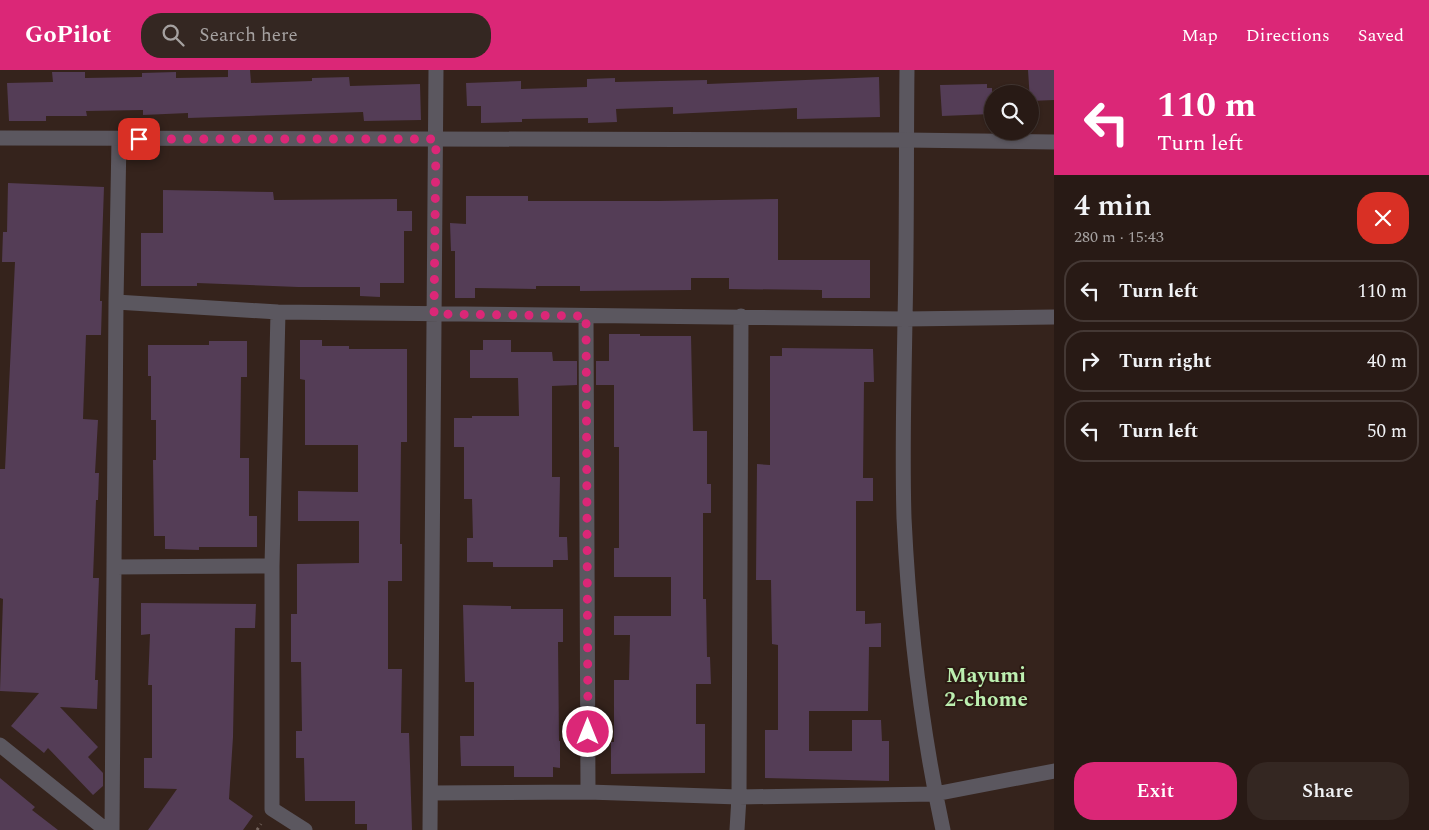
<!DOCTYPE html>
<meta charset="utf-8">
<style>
body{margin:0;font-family:Spectral,serif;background:#342722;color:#f1f3f6;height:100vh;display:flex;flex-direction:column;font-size:19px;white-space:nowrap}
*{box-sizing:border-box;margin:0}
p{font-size:16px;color:#a5a1a0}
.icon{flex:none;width:28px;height:28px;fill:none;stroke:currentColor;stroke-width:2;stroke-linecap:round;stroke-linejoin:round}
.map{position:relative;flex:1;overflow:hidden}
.side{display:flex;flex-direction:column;background:#281a15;width:375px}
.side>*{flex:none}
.guide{background:#db2777;color:#fff;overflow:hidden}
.fabs{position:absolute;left:984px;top:15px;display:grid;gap:10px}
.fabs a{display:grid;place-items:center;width:55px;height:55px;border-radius:50%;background:#281a15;box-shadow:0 1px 4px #0004,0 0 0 1px #443834;font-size:25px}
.pin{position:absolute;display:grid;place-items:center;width:42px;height:42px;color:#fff;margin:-21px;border-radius:10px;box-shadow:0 2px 8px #0006}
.me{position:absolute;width:55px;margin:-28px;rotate:0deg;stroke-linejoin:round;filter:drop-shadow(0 0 4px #0008)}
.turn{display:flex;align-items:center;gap:18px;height:105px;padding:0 20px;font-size:22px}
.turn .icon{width:65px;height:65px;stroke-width:2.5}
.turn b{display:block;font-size:35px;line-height:42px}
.round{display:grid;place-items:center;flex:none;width:52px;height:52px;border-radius:20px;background:#342722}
.overview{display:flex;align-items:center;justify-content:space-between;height:85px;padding:0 20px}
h1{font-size:30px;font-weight:600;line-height:38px}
.action{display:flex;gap:10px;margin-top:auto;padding:10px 20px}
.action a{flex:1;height:58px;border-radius:20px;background:#db2777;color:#fff;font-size:20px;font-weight:600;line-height:58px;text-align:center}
.action a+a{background:#342722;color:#f1f3f6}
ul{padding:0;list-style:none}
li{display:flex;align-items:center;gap:15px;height:62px;margin:0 10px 8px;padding:0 10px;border:2px solid #443834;border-radius:20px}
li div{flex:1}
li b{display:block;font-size:19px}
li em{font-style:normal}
header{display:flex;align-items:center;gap:30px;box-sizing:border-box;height:70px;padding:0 25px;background:#db2777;color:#fff}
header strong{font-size:24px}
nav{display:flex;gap:28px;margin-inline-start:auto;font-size:18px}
.search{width:350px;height:45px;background:#342722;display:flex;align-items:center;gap:12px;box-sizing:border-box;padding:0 18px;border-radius:20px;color:#a5a1a0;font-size:19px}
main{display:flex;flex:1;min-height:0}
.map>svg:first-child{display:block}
.building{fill:#543d56}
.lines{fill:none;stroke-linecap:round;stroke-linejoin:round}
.path{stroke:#75655e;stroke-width:3;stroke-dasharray:2.5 4;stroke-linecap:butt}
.minor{stroke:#5b575f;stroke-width:15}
.tertiary{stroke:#5b575f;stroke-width:15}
.route{stroke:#db2777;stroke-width:9;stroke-dasharray:0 16.2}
.labels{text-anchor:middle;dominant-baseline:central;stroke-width:4;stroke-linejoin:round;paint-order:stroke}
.neighbourhood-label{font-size:21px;font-weight:bold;fill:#bcefb0;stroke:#2b1a13}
</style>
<header>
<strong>GoPilot</strong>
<div class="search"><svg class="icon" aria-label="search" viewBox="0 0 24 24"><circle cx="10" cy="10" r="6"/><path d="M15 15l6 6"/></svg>Search here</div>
<nav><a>Map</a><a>Directions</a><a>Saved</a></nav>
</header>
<main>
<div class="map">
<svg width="1054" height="760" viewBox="0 0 1054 760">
<rect width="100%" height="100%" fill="#35231c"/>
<path class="building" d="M228,0H250L251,13L312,11V8L349,7L350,16L420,14L421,50L364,51L363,42L188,48V43L143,45V40L86,41L87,46H46V51H9L7,13L53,12L52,2H85V8L142,7V3L176,2V8L228,7Z
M1028,0H1054V30L1030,31Z
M879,7L880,47L797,49V38L673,44V37L616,39L617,52L588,53V48L522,49V52L481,53V36H467L466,13L521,11V19L587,17V9L615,8V12L707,10V14Z
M987,14V18H992V44L942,46L940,15Z
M8,113L104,117L100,231H102L101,265H86L83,349L98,350L95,403H99L98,430H96L93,508H99L95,610H98L97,639L60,637L98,677L88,687L103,703V716L93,725L48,678L44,683L11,656L39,623L0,621L3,529L0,528V399H5L15,192H2L3,162H7Z
M163,120L273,122L274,130L397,129V141H412V161H404V213H380V227L360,226V217H298L197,213V216H141V163H163Z
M466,126H528V131H658L778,129V190H870V228H822V220L729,219V208H691V220L580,221V216H536V219L475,218V228H455V181H451L450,153L466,154Z
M609,264H640V266H691L693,361H707V414H711V443H703V529H706L707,587H710L711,614H696V654H705V703L611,704V672H614V610H629L630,565H614V546H671V507H614V478H619V377H614V315H596V291H609Z
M300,270H322V276H349V279H407V372H401L400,474H402V511H388V599H402L401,663H409L412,760H367V754H355V731H305L304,688H296V661H302L301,592H291V544H297V494L359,493V451H298V421L358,422V375H305V310L300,309Z
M483,270H511V282H552L553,291H577V315L552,316V407H560L559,467H567L568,490H553V497H493V492H467V468H473L472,429H464V377H454V348H472V346H519L518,308H470V280H483Z
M209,271H247V307H241L240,388H249V446H257V477H199V480L165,479V466H154L153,390H156V350H151V306H148V275H209Z
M782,278L873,279L874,312H864L863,408H873V431H856V541H865V554L881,553V577H869L868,641H809V681H852V650H881L882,671H889V711L765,708V660H778V575L772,574L771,510H756L757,394L770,395V286H782Z
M141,533L256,534L255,558H235L233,667L229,729L253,746L243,760H148L177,719L144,718V688H152V615H148L150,564L141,565Z
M463,535L511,536V539H563V572H558L559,671H560V698L553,697V707H514V696H461L460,666H474V612H465Z
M0,708L35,737L32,740L58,760H0Z"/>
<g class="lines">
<path class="path" d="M257,760L261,754"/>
<path class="minor" d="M907,0C906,83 907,166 905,249C904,316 902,382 904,448C909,553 921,658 943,760
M116,232L278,242L905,249L1054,247
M278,242L272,496V739L305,760
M586,246L588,722
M114,497L272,496
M0,675L106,760
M431,723L588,722L739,727L935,724L1054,701
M112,760L116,232L119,69
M430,760L436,0
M737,760L739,727L741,246"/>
<path class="tertiary" d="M0,68L906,70L1054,72"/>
</g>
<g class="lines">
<path class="route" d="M139,69H436L434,244L586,246L588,662"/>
</g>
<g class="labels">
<g class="neighbourhood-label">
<text x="986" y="606">Mayumi<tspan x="986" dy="24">2-chome</tspan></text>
</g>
</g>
</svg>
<div class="fabs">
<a><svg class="icon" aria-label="search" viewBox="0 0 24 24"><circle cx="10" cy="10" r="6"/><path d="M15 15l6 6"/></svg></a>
</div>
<div class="pin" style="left:139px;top:69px;background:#d93025"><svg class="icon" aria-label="arrive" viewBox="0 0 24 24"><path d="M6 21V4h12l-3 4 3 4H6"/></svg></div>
<svg class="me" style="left:588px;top:662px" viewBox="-20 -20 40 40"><circle r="17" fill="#db2777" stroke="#fff" stroke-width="3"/><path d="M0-11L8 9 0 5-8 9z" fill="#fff"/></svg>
</div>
<section class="side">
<div class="guide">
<div class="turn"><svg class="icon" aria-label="left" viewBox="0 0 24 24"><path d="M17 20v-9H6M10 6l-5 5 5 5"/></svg><div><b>110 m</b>Turn left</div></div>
</div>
<div class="overview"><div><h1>4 min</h1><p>280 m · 15:43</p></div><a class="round" style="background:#d93025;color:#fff"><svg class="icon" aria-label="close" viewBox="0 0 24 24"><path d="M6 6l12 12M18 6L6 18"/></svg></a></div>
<ul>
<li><svg class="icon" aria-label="left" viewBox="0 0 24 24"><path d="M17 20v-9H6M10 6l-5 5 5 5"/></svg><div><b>Turn left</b></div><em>110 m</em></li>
<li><svg class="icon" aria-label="right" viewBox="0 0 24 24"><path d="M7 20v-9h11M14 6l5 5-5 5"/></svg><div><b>Turn right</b></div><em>40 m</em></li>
<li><svg class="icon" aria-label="left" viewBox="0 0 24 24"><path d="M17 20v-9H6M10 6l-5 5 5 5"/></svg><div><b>Turn left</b></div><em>50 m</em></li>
</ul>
<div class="action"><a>Exit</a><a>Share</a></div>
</section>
</main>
